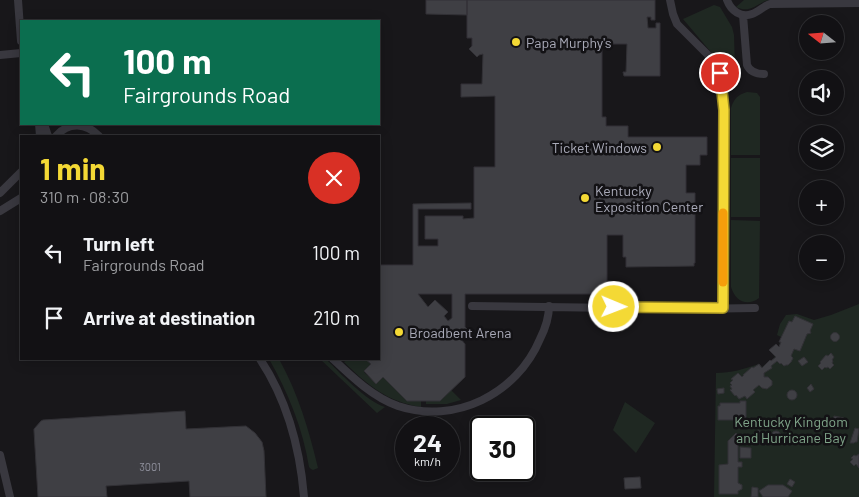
<!DOCTYPE html>
<meta charset="utf-8">
<style>
body{margin:0;font-family:Barlow,sans-serif;background:#1f1f22;color:#f1f3f6;height:100vh;display:flex;flex-direction:column;font-size:19px;white-space:nowrap}
*{box-sizing:border-box;margin:0}
p{font-size:16px;color:#9c9da0}
.icon{flex:none;width:28px;height:28px;fill:none;stroke:currentColor;stroke-width:2;stroke-linecap:round;stroke-linejoin:round}
.map{position:relative;flex:1;overflow:hidden}
.side{position:absolute;left:20px;top:135px;width:360px;height:225px;display:flex;flex-direction:column;background:#121114;border-radius:0px;box-shadow:0 2px 12px #0003,0 0 0 1px #313134}
.side>*{flex:none}
.banner{position:absolute;left:20px;top:20px;width:360px;height:105px;border-radius:0px;box-shadow:0 2px 12px #0003,0 0 0 1px #313134;background:#0b6e4f;color:#fff;overflow:hidden}
.needle{width:32px;rotate:287deg}
.tools{position:absolute;left:799px;top:15px;display:grid;gap:10px}
.tools a{display:grid;place-items:center;width:45px;height:45px;border-radius:50%;background:#121114;box-shadow:0 2px 12px #0003,0 0 0 1px #313134;font-size:25px}
.speed{position:absolute;left:395px;top:416px;display:flex;gap:10px;font-size:25px;font-weight:700;text-align:center}
.speed>*{display:grid;place-content:center;width:65px;height:65px;border-radius:50%;background:#121114;box-shadow:0 2px 12px #0003,0 0 0 1px #313134;line-height:1}
.speed small{font-size:12px;font-weight:400}
.speed .limit{border:2px solid #111;border-radius:8px;background:#fff;color:#111}
.pin{position:absolute;display:grid;place-items:center;width:42px;height:42px;color:#fff;margin:-21px;border:2px solid #fff;border-radius:50%;box-shadow:0 1px 5px #0007}
.me{position:absolute;width:55px;margin:-28px;rotate:91deg;stroke-linejoin:round;filter:drop-shadow(0 0 4px #0008)}
.turn{display:flex;align-items:center;gap:18px;height:105px;padding:0 20px;font-size:22px}
.turn .icon{width:65px;height:65px;stroke-width:2.5}
.turn b{display:block;font-size:35px;line-height:42px}
.round{display:grid;place-items:center;flex:none;width:52px;height:52px;border-radius:26px;background:#1f1f22}
.summary{display:flex;align-items:center;justify-content:space-between;height:85px;padding:0 20px}
h1{font-size:30px;font-weight:700;line-height:38px;color:#f4d935}
ul{padding:0;list-style:none}
li{display:flex;align-items:center;gap:15px;height:65px;padding:0 20px}
li div{flex:1}
li b{display:block;font-size:19px}
li em{font-style:normal}
.map>svg:first-child{display:block}
.green{fill:#1f2822}
.building{fill:#3f3f44;stroke:#323136;fill-rule:evenodd}
.lines{fill:none;stroke-linecap:round;stroke-linejoin:round}
.street{stroke:#39383f;stroke-width:8}
.route-casing{stroke:#9f8d22;stroke-width:12}
.route{stroke:#f4d935;stroke-width:9}
.slow{stroke:#f59e0b;stroke-width:9}
.poi-dot{fill:#f4d935;stroke:#131215;stroke-width:2}
.labels{text-anchor:middle;dominant-baseline:central;stroke-width:5;stroke-linejoin:round;paint-order:stroke}
.number-label{font-size:11px;fill:#8f909c}
.poi-label{font-size:14px;fill:#aaabb9;stroke:#131215;text-anchor:start}
.park-label{font-size:14px;fill:#80a58a;stroke:#131215}
</style>
<div class="map">
<svg width="859" height="497" viewBox="0 0 859 497">
<rect width="100%" height="100%" fill="#18171a"/>
<path class="green" d="M744,0H769C756,3 751,14 736,7Z
M714,5L720,7L732,27L734,35L735,68L726,70L683,19Z
M747,92L757,93L760,97V155H731V108C734,99 737,95 747,92Z
M731,158H760V217H731Z
M731,220L760,221L759,298C747,307 735,301 731,287Z
M859,304V497H714L716,373C731,373 744,369 759,364L762,367L770,360L771,361L775,357L769,350L776,344L779,347L781,337L777,335L780,324L786,315L797,314L814,320L831,315Z
M269,359H279C298,393 309,430 318,468L313,470L311,469L309,467C303,429 288,392 269,359Z
M320,359H326C339,372 367,402 385,407L377,413Z
M348,359H365L371,364L364,372L376,384L383,377L407,401H421V407C388,402 367,385 344,362Z
M451,390L461,400L447,404H426V401H440Z
M625,402L655,423L636,453L613,430Z"/>
<path class="building" d="M426,0H467V15L426,14Z
M467,0H655V20H651V17H647L648,28H656V23H660V76H624L623,72H626L627,44H602V117H606V126H628V137H707V155H700V165H686V193H695V263H694V266L626,267V257H623V235H607V294H465V327L468,330L460,338L465,344V377L440,401H407L383,377L376,384L364,371L371,364L365,359H379V265H413V204L471,203V209H418V246H438V239H425V216H463V219L474,218V167H495V96L461,97V84H482L483,54L479,55L477,57L469,49L472,46V38H467ZM418,294H452V318L448,321L444,316L448,312L435,300L428,307Z
M795,316L813,324L810,331L811,333L807,334L800,351L794,349L791,356L793,358L791,362L788,365H786L784,366L781,363L780,364L777,361L771,366L772,368L764,373V377H768L772,381V385L767,389L762,388L759,385L753,390L755,392L747,399L745,396L739,399L736,395L735,396L730,390L732,389L730,386L732,385L730,383L733,380L731,379L738,373L742,377L744,375H743L752,367L753,368L759,364L762,368L770,360L771,361L776,357L769,350L776,344L779,347L781,342H779L789,321L792,322Z
M830.5 337a4.5 4.5 0 1 1 9 0a4.5 4.5 0 1 1-9 0Z
M831,353L834,357L832,360L833,361L832,363L834,365L830,369L828,367L826,368L825,367L822,370L818,366L821,363L820,362L826,355L828,356Z
M804,357L808,362L802,366L798,361Z
M811,384L814,389L810,392L807,388Z
M724,388V393L718,394L717,389Z
M787 395a5 5 0 1 1 10 0a5 5 0 1 1-10 0Z
M740,401H746V420H718V406H720V403H740Z
M185,411L186,429L246,426L255,433L262,442L264,451L266,497H190L189,481L106,486L107,497H38L34,431V429L41,421L43,420Z
M834,416L844,418L843,423L833,421Z
M855,428L859,429L857,442H855L854,443H850Z
M759,430L764,436L765,443L757,444L756,438L754,437L753,434Z
M771 436a5 5 0 1 1 10 0a5 5 0 1 1-10 0Z
M736,433L743,441L738,445V462H742V467H738V483L742,485V489L738,491V494H719V465L728,464V441Z
M740,447L751,448V458H740Z
M859,454V468L856,464L854,466L850,462L853,459L851,458L854,455L856,456Z
M640,477L641,488L625,489L624,478Z
M790,479L795,482L792,487L787,484Z
M768,485H783L792,491L788,497H763L759,491Z
M752,487L758,488V497H751Z"/>
<g class="lines">
<path class="street" d="M18,0L21,41
M670,0L673,14L677,24L712,59L717,66L720,73L724,110L723,308
M727,0C731,11 741,18 752,14C758,12 764,6 770,4L859,3
M743,15L747,65C750,72 757,74 764,74
M0,55L21,53
M39,124L40,136
M44,124L48,136
M56,136C69,121 86,123 99,136
M0,193L21,172
M0,211L21,198
M472,306L692,309L755,308
M260,359C287,400 300,448 304,497
M333,359C352,377 373,397 398,406C455,425 517,394 540,339C545,329 549,318 549,306
M0,455L10,497"/>
</g>
<g class="lines">
<defs>
<path id="route" d="M614,307L723,308L724,110L720,73"/>
</defs>
<use href="#route" class="route-casing"/>
<use href="#route" class="route"/>
<path class="slow" d="M723,213V282"/>
</g>
<g class="poi-dot">
<circle cx="516" cy="42" r="5"/>
<circle cx="657" cy="147" r="5"/>
<circle cx="585" cy="198" r="5"/>
<circle cx="399" cy="332" r="5"/>
</g>
<g class="labels">
<g class="number-label">
<text x="150" y="466">3001</text>
</g>
<g class="poi-label">
<text x="526" y="42">Papa Murphy's</text>
<text x="647" y="147" text-anchor="end">Ticket Windows</text>
<text x="595" y="190">Kentucky<tspan x="595" dy="16">Exposition Center</tspan></text>
<text x="409" y="332">Broadbent Arena</text>
</g>
<g class="park-label">
<text x="791" y="421">Kentucky Kingdom<tspan x="791" dy="16">and Hurricane Bay</tspan></text>
</g>
</g>
</svg>
<div class="tools">
<a><svg class="needle" viewBox="-14 -14 28 28"><path d="M0-13l5 13h-10z" fill="#e53935"/><path d="M0 13l5-13h-10z" fill="#9c9da0"/></svg></a>
<a><svg class="icon" aria-label="sound" viewBox="0 0 24 24"><path d="M4 9h4l5-4v14l-5-4H4zM17 9q2 3 0 6"/></svg></a>
<a><svg class="icon" aria-label="layers" viewBox="0 0 24 24"><path d="M12 4l9 5-9 5-9-5zM3 14l9 5 9-5"/></svg></a>
<a>+</a>
<a>−</a>
</div>
<div class="speed"><div>24<small>km/h</small></div><div class="limit">30</div></div>
<div class="pin" style="left:720px;top:73px;background:#d93025"><svg class="icon" aria-label="arrive" viewBox="0 0 24 24"><path d="M6 21V4h12l-3 4 3 4H6"/></svg></div>
<svg class="me" style="left:614px;top:307px" viewBox="-20 -20 40 40"><circle r="17" fill="#f4d935" stroke="#fff" stroke-width="3"/><path d="M0-11L8 9 0 5-8 9z" fill="#fff"/></svg>
<div class="banner">
<div class="turn"><svg class="icon" aria-label="left" viewBox="0 0 24 24"><path d="M17 20v-9H6M10 6l-5 5 5 5"/></svg><div><b>100 m</b>Fairgrounds Road</div></div>
</div>
<section class="side">
<div class="summary"><div><h1>1 min</h1><p>310 m · 08:30</p></div><a class="round" style="background:#d93025;color:#fff"><svg class="icon" aria-label="close" viewBox="0 0 24 24"><path d="M6 6l12 12M18 6L6 18"/></svg></a></div>
<ul>
<li><svg class="icon" aria-label="left" viewBox="0 0 24 24"><path d="M17 20v-9H6M10 6l-5 5 5 5"/></svg><div><b>Turn left</b><p>Fairgrounds Road</p></div><em>100 m</em></li>
<li><svg class="icon" aria-label="arrive" viewBox="0 0 24 24"><path d="M6 21V4h12l-3 4 3 4H6"/></svg><div><b>Arrive at destination</b></div><em>210 m</em></li>
</ul>
</section>
</div>
